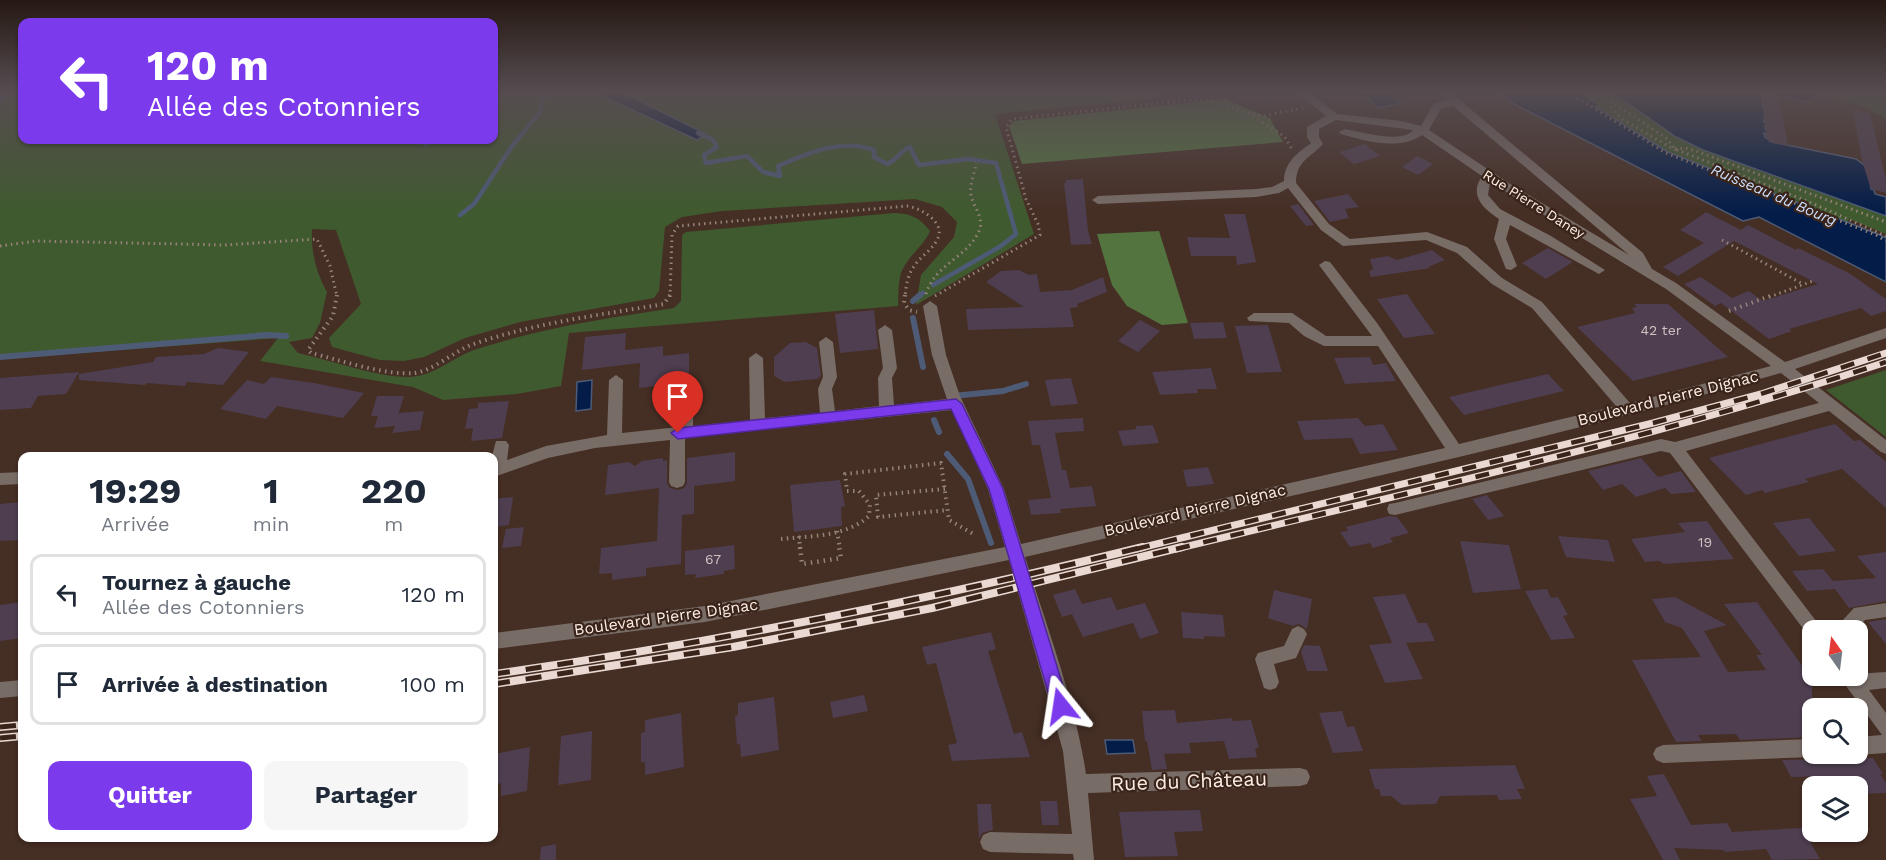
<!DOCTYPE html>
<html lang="fr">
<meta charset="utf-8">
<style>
body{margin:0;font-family:"Work Sans",sans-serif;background:#f6f6f7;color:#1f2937;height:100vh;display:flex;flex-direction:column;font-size:22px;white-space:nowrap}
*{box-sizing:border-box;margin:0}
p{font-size:20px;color:#747a83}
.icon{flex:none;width:33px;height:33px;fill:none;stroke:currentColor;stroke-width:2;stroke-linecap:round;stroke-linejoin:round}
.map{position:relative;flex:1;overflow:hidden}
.panel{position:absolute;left:18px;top:452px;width:480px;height:390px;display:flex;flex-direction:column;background:#fff;border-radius:12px;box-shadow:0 2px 4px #0004}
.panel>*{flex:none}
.guide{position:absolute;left:18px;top:18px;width:480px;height:126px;border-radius:12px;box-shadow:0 2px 4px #0004;background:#7c3aed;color:#fff;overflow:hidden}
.needle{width:39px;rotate:346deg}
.buttons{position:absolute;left:1802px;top:620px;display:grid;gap:12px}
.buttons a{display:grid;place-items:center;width:66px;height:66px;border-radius:12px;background:#fff;box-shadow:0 2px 4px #0004;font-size:30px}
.pin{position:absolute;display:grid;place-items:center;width:51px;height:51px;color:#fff;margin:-62px -26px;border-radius:50% 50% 50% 0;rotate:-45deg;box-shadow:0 0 6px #0007}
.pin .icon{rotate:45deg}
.me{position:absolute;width:66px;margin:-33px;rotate:345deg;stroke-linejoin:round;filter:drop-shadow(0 0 4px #0008)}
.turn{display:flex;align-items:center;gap:21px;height:126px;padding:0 30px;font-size:27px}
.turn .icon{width:78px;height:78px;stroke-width:2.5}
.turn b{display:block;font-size:42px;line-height:51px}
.eta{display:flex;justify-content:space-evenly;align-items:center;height:102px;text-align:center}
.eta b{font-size:36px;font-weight:700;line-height:42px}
.primary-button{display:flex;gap:12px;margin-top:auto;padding:12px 30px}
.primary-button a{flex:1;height:69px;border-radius:12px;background:#7c3aed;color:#fff;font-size:24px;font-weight:700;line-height:69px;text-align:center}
.primary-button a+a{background:#f6f6f7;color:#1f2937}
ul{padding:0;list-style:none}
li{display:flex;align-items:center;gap:18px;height:81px;margin:0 12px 9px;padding:0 18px;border:3px solid #e0e1e3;border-radius:12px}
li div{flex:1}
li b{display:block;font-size:22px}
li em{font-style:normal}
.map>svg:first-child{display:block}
.green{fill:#405a2f}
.forest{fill:#53733f}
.water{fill:#041d48;stroke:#4e5b77;stroke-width:1.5}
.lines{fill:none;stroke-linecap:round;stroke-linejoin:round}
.stream-far1{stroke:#4e5b77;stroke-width:4.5}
.stream{stroke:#4e5b77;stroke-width:6}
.building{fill:#4e3e50}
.path-far2{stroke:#96837a;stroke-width:3;stroke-dasharray:1.5 4;stroke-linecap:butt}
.path-far1{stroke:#96837a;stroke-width:4;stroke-dasharray:1.5 4.5;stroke-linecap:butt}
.path{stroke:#96837a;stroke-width:4.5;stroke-dasharray:1.5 5;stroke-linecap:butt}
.minor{fill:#786c67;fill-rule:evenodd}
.rail-far1-casing{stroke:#e9d9d2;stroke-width:7}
.rail-casing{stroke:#e9d9d2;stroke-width:8}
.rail-far1{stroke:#3a241a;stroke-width:4.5;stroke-dasharray:14;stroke-linecap:butt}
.rail{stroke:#3a241a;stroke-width:5;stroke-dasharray:16;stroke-linecap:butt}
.route{fill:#7c3aed;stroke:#51269a;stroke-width:1.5}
.labels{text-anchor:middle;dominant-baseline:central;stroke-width:4.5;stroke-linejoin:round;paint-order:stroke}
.far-street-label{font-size:14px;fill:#fcede6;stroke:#3a241a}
.number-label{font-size:14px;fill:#d0c1c0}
.far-water-label{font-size:15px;font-style:italic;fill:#ccdffe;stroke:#3a241a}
.street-label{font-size:16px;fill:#fcede6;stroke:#3a241a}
.near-street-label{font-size:20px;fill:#fcede6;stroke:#3a241a}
</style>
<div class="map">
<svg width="1886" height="860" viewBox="0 0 1886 860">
<rect width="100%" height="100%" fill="#452e24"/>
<path class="green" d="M0,92H22V140H494V92H1162L1157,98L995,114L1034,234L916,305L921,275L954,237L957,222L942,207L915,199L722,211L682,217L665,227L659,291L654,298L520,322L465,338L424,357L404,361L380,360L332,347L329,338L361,304L336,230L312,229C311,252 316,273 327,292L320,323L312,338L289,342L298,353C330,360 379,378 410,377C435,376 454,356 477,349C541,328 607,318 674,308L681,301L682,235L686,232L894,213C912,214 919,217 930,231C924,245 913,252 905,265C897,276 899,293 898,306L569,333L561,386L517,394L443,400L413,387L260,361L278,338L0,359Z
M1543,92H1612L1676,137L1703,150L1886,216V234L1849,219L1848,222L1745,191Z
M1825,92H1886V119C1865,105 1845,99 1820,97Z
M1886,370V437L1826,390Z"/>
<path class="forest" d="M1225,99L1270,118L1283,142L1022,164L1009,126L1014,121Z
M1159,231L1188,323L1162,325L1127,306L1112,285L1097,234Z"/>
<path class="water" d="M599,92H622L706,134L697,140L609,99Z
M1360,92H1389L1401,103L1379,108Z
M1499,92H1580L1599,106L1596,107L1668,152L1880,235L1886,238V282L1759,217L1743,221L1514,104Z
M1612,92H1761L1763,108L1766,109L1764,122L1771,127L1765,126L1766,130L1771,131L1772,135L1764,133L1765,137L1772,142L1856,159L1868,168L1871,189L1874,190L1875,194L1886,197V216L1703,150L1676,137Z
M1761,92H1825L1806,102Z
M592,380L591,409L576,411L577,382Z
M1105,740H1133L1135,753L1107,754Z"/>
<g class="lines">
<path class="stream-far1" d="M0,101L5,92
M698,133L713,140L717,147L704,155L706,163L747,156L763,172L780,176L778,166C808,153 841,138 874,150V157L887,164C897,161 899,151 910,147L919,165L968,159L996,163L1016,234L1001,246L933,285
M425,144L438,140
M460,215L474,204L512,146L540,112L543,97L551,92
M918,297L923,293"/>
<path class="stream" d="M913,301L920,295
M913,318L923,367
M0,357L267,335L286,336
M953,396L1003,391L1026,384
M934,420L939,432
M947,454L968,479L991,543"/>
</g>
<path class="building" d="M1761,92L1778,95L1788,146L1769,142L1767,138Z
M1853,110L1870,114L1886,179V193L1871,189L1862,161Z
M1365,144L1380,156L1354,164L1339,152Z
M1417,156L1433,164L1418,175L1402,167Z
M1083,179L1088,231L1092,244L1071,245L1064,183H1066V180Z
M1348,194L1359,207L1345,209L1349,218L1330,222L1314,201Z
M1298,204L1314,225L1306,226L1290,206Z
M1706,212L1741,230L1748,225L1796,250L1798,248L1849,273L1886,299V311L1871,316L1861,308L1789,329L1792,331L1769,339L1721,303L1715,306L1684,284L1701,277L1732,298L1749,291L1763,301L1818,284L1734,241L1678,276L1663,267L1704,243L1680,230Z
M1224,214H1245L1256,262L1237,265L1236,256H1191L1187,237L1230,238Z
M1548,248L1573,262L1546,279L1522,263Z
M1432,250L1445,260L1428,267L1431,268L1371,277L1369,271L1373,269L1370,259L1388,256L1397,260Z
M1019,270L1029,275L1037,274L1040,292L1072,290L1103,277L1107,292L1077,304L1078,307L1070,308L1074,327L968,330L966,309L1024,307L986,282L1001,271Z
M1407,294L1417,309L1435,334L1404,338L1377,299Z
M1634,304H1668L1728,357L1633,381L1577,327L1635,313L1632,308L1637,307Z
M874,310L878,349L840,353L835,314Z
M1140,320L1160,331L1138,352L1118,341Z
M1223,322L1227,338L1194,339L1190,323Z
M1268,325L1282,372L1247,373L1235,326Z
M626,333L625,350L663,346V356L689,353V375L663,377V385L639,388L640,363L582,370L585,337Z
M806,342L817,348L821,376L817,379L785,382L774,376V357L790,343Z
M218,348L249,352L223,385L187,382L185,386L147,383L145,385L79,380V374L153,362L156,357L204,354Z
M1370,357L1373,365L1386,363L1396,381L1345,384L1334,358Z
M1211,368L1217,389H1197L1198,393L1160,395L1152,372Z
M79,372L66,394L38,396L31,408L0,410V378Z
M1548,374L1564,391L1464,415L1449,397Z
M271,377L314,383L364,393L343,418L277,406L266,419L220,409L247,380L264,384Z
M1071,378L1078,404L1051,406L1045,380Z
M377,396H404L396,422L399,413L424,411L420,430L392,433L395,426L374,428L378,416H371Z
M509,401L502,438L471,441L473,428L465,429L469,409L478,408V403Z
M1083,418L1084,431L1055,433L1062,470H1066L1070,488L1092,486L1096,506L1060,509L1061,513L1031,515L1028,500L1051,498L1040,445H1032L1028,421Z
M1358,418L1365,426L1383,424L1398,450L1360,454L1352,438L1304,440L1297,421Z
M1835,424L1854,441L1860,440L1886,462V508L1842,469L1805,479L1809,482L1765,493L1762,490L1746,495L1709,458Z
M1153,425L1159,443L1123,446L1118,431L1136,429V426Z
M735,452V481L694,486V514L682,515L681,564L646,568V576L612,580V573L599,574L601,548L657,541L659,488L605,495L608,465L629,462L635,466L642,461L663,458V461L667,460V483L670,488L678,490L684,488L687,483V458Z
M1641,458L1658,477L1681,471L1696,492L1671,494L1665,488L1636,497L1622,484L1603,490L1588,471Z
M1208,467L1214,484L1187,487L1183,470Z
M840,480L845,506L841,507L842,526L794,532L790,485Z
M1487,495L1504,516L1488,520L1472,499Z
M513,497L509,525L494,527V499Z
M22,502V540L0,541V504Z
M1389,516L1397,517L1409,533L1390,538L1393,542L1373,548L1370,543L1350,547L1340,532L1348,531L1346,527Z
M1809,518L1836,551L1799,556L1773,523Z
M1707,521L1734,559L1664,564L1659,561L1645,562L1631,539L1685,532L1678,523Z
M524,527L521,546L502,548L506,529Z
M1558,536L1608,540L1615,562L1566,557Z
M1460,541L1509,545L1521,589L1473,593Z
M734,545L735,569L724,571V574L695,578L696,574L685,575V551Z
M1886,552V601L1849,608L1835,589L1807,591L1792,571L1823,569L1833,581L1876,578L1857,556Z
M1075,589L1082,604L1111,597L1117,610L1145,603L1159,633L1140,639L1133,623L1083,637L1072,614L1062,617L1053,595Z
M1547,589L1551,598L1558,597L1568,615L1563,616L1575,638L1551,640L1525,591Z
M1274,590L1312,599L1307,629L1299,624L1293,626L1268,618Z
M1405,594L1418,623H1427L1435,641L1406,643L1423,679L1385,683L1369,645L1392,643L1373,597Z
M1675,597L1727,625L1704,631L1728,672L1766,670L1756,655H1762L1724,604L1757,602L1812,680V737L1740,740L1736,734L1698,735L1702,741L1676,742L1632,660L1701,657L1682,628L1665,622L1652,599Z
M22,602V638L0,641V605Z
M1181,612L1223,615L1225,637L1204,636V639L1183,638Z
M1886,619V644L1868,622Z
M991,632L996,649L988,651L1014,734L1022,732L1030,757L952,761L948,745L957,743L936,663L927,665L922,647Z
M1304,645L1320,646L1328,671H1307L1301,652Z
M864,695L868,711L833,718L830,702Z
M774,697L779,750L741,757L740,744L737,745L735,716L738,715V703Z
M1175,710L1177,723L1232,718L1233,721L1251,720L1259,748H1255L1257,757L1229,759L1224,741L1189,743L1191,753L1164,754L1167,769L1152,770L1147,741H1145L1142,711Z
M1342,711L1347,727L1354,726L1363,751L1333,753L1319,713Z
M681,713L684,767L645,775V762H641V733L645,732V720Z
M592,731L591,780L558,785L561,736Z
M530,747L527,791L501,796V783L494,785V754Z
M1873,758L1883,774H1880L1886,783V793L1857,794V786H1845L1838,776L1791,777L1782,760Z
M1515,765L1525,789H1517L1522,799L1499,800L1497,795L1440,796L1436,804L1402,805L1391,796H1381L1379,789H1375L1369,769Z
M1664,774L1691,825L1727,823L1732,832L1802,828L1820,859L1772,860L1766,849L1725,852L1724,850L1674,848L1680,860H1663L1630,799L1657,796L1647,776Z
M1040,801H1057L1059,825H1042Z
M977,804H991L993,830L982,833L979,839Z
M1200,810L1203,831L1174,832L1178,856L1125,857L1119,812Z
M556,844V860H540L541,847Z"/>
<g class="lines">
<path class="path-far2" d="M1568,92L1666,153L1876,235L1886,241
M1597,92L1666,138L1675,149L1807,201L1886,236
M1611,102L1610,106L1622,119L1675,150
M1253,116L1284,136L1292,149
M1675,149L1685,148L1696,151L1886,222
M1722,240L1803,284
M0,246L36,241L225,245L317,239L330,266L337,297
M926,294C935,264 967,258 979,231C985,218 973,207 971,195C969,184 975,174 976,163
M935,296L1040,235L1038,224L1026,199L1006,127L1012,119L1190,100L1213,101L1243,112L1263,116L1303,108
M670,297L672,235L678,226L907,206C921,208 947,223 937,240C932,250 921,256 915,265C908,274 906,285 905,297
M1769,297L1813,281"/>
<path class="path-far1" d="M337,295L333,316L308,350L311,353C339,360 387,376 414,373C433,371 453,352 471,345C533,323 600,315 664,304L670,295
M905,295L904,303L909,310L917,312
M1729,311L1773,295
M945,489L876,495L878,517L948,510
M837,531L840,549
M799,536L800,549
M781,539C810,536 846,537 869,516L870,505L859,491H847L845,474L941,463L949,520L975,535"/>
<path class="path" d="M800,547L802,564L841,558L839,547"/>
<path class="minor" d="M1297,92H1309L1337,114L1401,121L1421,126L1433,104L1447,100L1438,92H1450L1643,253L1652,269L1676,283L1785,362L1886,328V338L1795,369L1886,440V454L1881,452L1829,411L1686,451L1823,630H1812V637L1808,635L1670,453L1661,451L1395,515L1389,514L1387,509L1389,504L1395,503L1661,439L1675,442L1819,403L1781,373C1532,445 1277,498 1025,557C1047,628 1075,700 1086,774L1300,768L1307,770L1310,777L1307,784L1300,786L1088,793L1094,860H1074L1073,854L990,852L983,849L980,842L983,835L990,832L1072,834L1063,751L1009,560L705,622L494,649V633L705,606L1005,547L988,489L952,410L687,438L685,439V482L683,486L677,488L671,486L669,482L670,440L595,448L548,458L494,477L492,456L496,441H506L509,445L507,460L546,446L607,435L609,380L616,375L623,380L622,433L678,427L680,389L687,384L694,389L693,426L750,420L749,358L756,353L763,358L765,418L820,413L818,389L823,377L819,342L826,337L833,342L837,377L832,389L835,411L879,406L878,378L883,368L878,330L885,325L892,330L897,368L892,378L894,405L947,399L932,355L923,306L930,301L937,306L946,355L960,396L1004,489L1021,544L1445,448L1378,346H1324L1304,336L1289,323L1249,321L1247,318L1254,313H1292L1326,336H1372L1319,265L1325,261L1330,262L1377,323L1459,444L1616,406L1532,308L1492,284L1457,253L1426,240L1343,246L1321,230L1288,188L1279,193L1256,197L1098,204L1092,200L1098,196L1256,189L1272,187L1284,181C1284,163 1297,153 1311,143L1307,137V127L1326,116ZM1453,106L1629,255L1507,182L1429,130L1441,108ZM1336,120L1413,130C1403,144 1362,132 1345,129L1339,132L1341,134C1366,141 1399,151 1422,135L1482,176C1469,195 1482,208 1499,219L1494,239L1506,269L1511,270L1517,266L1506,239L1510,225L1599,274L1605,270L1551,236L1500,209L1488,195L1490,182L1666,289L1771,366L1630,403L1542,302L1502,278L1467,247L1427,232L1350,239L1329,224L1296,183C1296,161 1310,158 1323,144L1319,137V129Z
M22,472V484L0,485V473Z
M1886,603V617L1865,620L1855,630H1829L1832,625L1842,621L1854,608Z
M1298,626L1304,629L1307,634L1296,658L1274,664L1279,682L1276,688L1270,690L1264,688L1255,659L1258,653L1284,646L1292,629Z
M1886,672V688L1869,690L1886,713V753L1857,755L1852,753H1857V737L1882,735L1838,675Z
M22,680V696L0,698V682Z
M1812,739V753H1819L1812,757L1663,763L1656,760L1653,754L1656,748L1663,745Z"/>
<defs>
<path id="rail-far1" d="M1136,549L1653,423L1761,394L1886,353
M1176,549C1414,491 1654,439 1886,362"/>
<path id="rail" d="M494,674C713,643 928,600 1143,547
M494,684L733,647L932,608L1182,547
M0,727L22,725
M0,738L22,736"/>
</defs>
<use href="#rail-far1" class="rail-far1-casing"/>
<use href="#rail" class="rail-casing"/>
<use href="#rail-far1" class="rail-far1"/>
<use href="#rail" class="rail"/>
</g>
<linearGradient id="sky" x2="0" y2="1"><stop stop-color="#261914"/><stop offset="0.43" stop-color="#564c50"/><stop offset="1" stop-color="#564c50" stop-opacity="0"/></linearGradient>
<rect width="1886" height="212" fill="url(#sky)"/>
<path class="route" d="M956,399L962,404L1003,489L1069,706L1067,712L1061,714L1055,712L1052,706L989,489L951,409L678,439L671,433L678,428Z"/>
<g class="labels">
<g class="far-street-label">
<text transform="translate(1534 204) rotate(32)">Rue Pierre Daney</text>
</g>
<g class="number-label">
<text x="1661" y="330">42 ter</text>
<text x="1705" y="542">19</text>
<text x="713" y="559">67</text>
</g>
<g class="far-water-label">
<text transform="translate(1774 195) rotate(23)">Ruisseau du Bourg</text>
</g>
<g class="street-label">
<text transform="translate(1668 398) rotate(-14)">Boulevard Pierre Dignac</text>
<text transform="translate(1195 510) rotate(-13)">Boulevard Pierre Dignac</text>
<text transform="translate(666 617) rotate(-8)">Boulevard Pierre Dignac</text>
</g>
<g class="near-street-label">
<text transform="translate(1189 781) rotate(-2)">Rue du Château</text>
</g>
</g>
</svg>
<div class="buttons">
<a><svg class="needle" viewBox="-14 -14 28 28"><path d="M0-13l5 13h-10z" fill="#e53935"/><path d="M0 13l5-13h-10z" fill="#747a83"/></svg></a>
<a><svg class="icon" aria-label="search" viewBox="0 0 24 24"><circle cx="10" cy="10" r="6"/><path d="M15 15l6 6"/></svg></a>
<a><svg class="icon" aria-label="layers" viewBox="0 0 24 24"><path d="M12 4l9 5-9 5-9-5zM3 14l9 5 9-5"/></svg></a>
</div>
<div class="pin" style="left:678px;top:433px;background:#d93025"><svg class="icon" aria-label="arrive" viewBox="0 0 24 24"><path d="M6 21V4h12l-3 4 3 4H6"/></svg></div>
<svg class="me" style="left:1061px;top:706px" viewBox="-20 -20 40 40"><path d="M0-17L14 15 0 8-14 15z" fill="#7c3aed" stroke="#fff" stroke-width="4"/></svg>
<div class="guide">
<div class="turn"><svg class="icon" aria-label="left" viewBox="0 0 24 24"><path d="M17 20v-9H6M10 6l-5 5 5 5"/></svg><div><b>120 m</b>Allée des Cotonniers</div></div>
</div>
<section class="panel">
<div class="eta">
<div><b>19:29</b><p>Arrivée</p></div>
<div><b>1</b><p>min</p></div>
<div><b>220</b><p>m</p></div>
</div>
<ul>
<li><svg class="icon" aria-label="left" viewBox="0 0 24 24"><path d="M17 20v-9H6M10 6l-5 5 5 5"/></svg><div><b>Tournez à gauche</b><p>Allée des Cotonniers</p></div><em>120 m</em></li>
<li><svg class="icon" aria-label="arrive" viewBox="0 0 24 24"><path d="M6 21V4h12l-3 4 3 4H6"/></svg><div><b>Arrivée à destination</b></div><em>100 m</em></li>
</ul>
<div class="primary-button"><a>Quitter</a><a>Partager</a></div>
</section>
</div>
